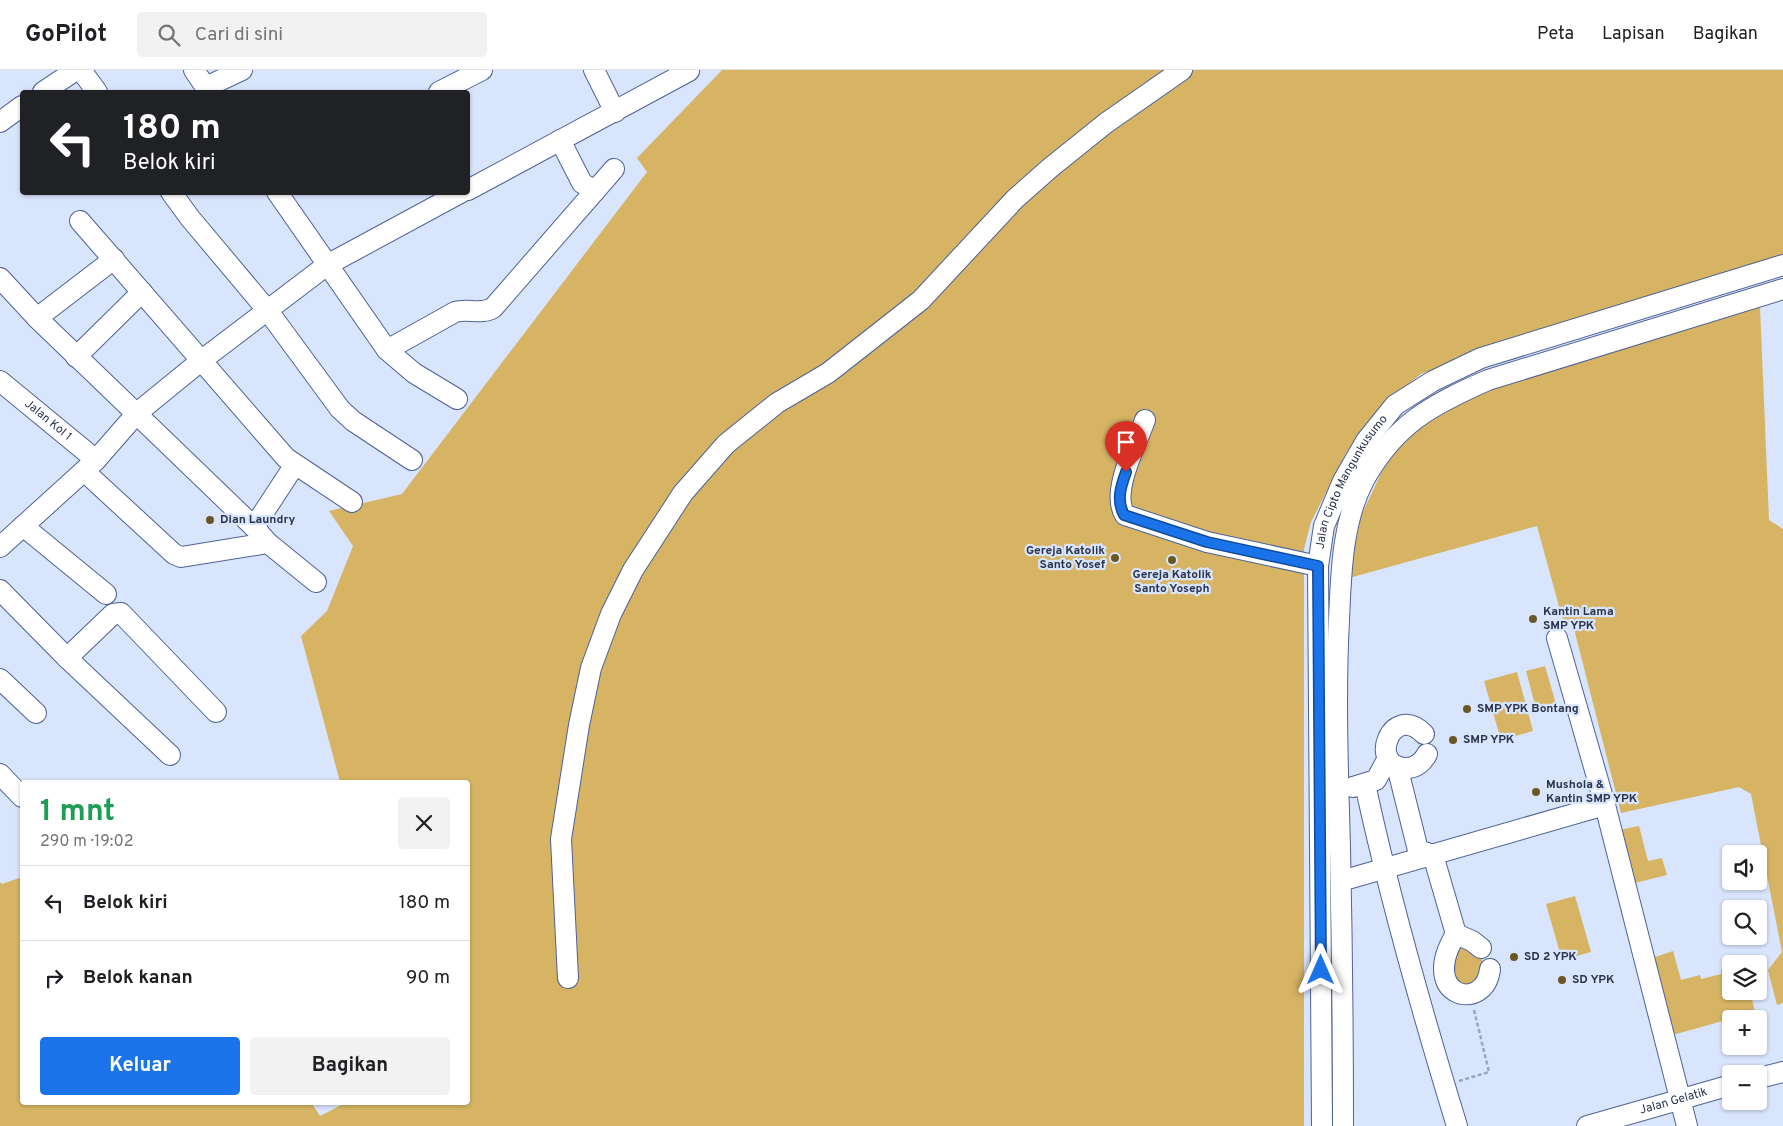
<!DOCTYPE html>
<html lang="id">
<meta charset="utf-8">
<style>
body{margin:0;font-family:Overpass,sans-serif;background:#f2f2f2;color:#202124;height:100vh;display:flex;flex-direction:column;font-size:19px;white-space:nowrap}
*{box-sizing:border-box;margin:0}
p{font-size:16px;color:#757577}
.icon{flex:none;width:28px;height:28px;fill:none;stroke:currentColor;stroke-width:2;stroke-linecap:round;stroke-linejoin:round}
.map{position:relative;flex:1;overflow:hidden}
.details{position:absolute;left:20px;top:710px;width:450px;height:325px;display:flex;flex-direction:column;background:#fff;border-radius:5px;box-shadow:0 1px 4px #0004}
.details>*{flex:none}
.banner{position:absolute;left:20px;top:20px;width:450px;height:105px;border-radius:5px;box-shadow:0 1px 4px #0004;background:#202124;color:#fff;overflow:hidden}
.fabs{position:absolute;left:1722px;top:775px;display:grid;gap:10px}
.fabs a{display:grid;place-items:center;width:45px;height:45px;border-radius:5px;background:#fff;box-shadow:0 1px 4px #0004;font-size:25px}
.pin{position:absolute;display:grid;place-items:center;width:42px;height:42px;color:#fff;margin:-51px -21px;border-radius:50% 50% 50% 0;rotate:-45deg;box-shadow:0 0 5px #0007}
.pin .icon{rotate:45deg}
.me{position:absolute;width:55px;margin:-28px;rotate:0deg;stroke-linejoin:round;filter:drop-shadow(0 0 4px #0008)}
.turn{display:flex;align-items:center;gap:18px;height:105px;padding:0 20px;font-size:22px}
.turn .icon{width:65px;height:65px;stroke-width:2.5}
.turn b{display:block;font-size:35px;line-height:42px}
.round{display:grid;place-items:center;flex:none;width:52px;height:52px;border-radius:5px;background:#f2f2f2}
.head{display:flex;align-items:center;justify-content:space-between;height:85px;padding:0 20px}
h1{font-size:30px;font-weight:700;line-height:38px;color:#1e9e55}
.primary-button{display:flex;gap:10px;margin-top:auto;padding:10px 20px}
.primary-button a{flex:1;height:58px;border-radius:5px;background:#1a73e8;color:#fff;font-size:20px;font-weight:700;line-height:58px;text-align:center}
.primary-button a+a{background:#f2f2f2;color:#202124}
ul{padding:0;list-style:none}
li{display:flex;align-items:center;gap:15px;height:75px;padding:0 20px;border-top:1px solid #e0e0e0}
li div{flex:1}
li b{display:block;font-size:19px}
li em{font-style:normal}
header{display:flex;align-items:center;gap:30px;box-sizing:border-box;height:70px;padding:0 25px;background:#fff;border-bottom:1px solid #e0e0e0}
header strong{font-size:24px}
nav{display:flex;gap:28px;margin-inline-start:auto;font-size:18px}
.search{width:350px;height:45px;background:#f2f2f2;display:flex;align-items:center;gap:12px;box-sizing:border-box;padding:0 18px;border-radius:5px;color:#757577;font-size:19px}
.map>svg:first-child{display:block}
.green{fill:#d6b464}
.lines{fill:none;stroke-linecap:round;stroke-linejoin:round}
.minor-casing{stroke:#4d6297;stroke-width:22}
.path{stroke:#99a4bd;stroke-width:2.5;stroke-dasharray:4 2.5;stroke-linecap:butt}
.minor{stroke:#fff;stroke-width:20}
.route-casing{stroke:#114b97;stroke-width:12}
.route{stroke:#1a73e8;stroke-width:9}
.poi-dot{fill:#6b5625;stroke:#d9e4fd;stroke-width:2}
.labels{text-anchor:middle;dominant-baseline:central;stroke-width:4.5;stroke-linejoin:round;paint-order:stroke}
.street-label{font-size:12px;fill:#2a344c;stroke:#d9e4fd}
.poi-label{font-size:12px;font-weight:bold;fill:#2a344c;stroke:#d9e4fd;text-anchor:start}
</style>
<header>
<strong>GoPilot</strong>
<div class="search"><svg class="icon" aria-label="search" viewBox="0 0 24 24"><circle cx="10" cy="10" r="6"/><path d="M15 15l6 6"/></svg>Cari di sini</div>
<nav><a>Peta</a><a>Lapisan</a><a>Bagikan</a></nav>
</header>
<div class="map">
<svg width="1783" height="1056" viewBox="0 0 1783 1056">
<rect width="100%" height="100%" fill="#d9e4fd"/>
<path class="green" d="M722,0H1783V185L1507,271L1421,304L1385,333L1346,383L1311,452L1304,479V1056H0V812L2,814L22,807V1032H311L320,1046L345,1033L468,1032V712H340L301,566L327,541L353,476L329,441L402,424L647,102L637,88Z
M1760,237L1769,450L1783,459V933L1777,935L1768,900L1782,882L1751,724L1739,717L1621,743L1572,551H1563L1537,456L1349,508L1361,446L1382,401L1414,357L1445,334L1625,274Z
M1545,596L1556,634L1536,639L1526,601Z
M1517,602L1533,661L1501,670L1484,611Z
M1639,756L1648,791L1662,788L1667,805L1627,815L1614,761Z
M1575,826L1591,882L1562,890L1546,834Z
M1459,873L1481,885L1484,898L1478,916L1457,914L1450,884Z
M1673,881L1681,910L1700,905L1701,909L1721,904V900L1731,897V921H1750L1755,942L1669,966L1649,889Z"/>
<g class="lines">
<defs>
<g id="minor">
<path d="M81,0L97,22"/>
<path d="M194,0L209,22"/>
<path d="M594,0L615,42"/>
<path d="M206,17L242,0"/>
<path d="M43,22L76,0"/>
<path d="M439,22L482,0"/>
<path d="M0,52L22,36"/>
<path d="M560,70L582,113L595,121"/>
<path d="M468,120L689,1"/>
<path d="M171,122L190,148L268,241L340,339L353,351L412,390"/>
<path d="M277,122L387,280L414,303L457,329"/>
<path d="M80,151L286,388L352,432"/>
<path d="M0,208L37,248L254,457L268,473L316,512"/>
<path d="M37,248L114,189"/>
<path d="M387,280L455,242C468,238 481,245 493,238L614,99"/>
<path d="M76,287L142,222"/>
<path id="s1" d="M0,311L96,390"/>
<path d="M1145,350C1137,373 1110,422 1125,445L1207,472L1318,496"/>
<path d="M84,401L174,484L181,487L268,473"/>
<path d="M23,456L106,524"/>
<path d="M254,457L294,396"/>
<path d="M0,477L96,390L137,343L202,290L327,195L462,122"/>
<path d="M0,520L67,588L170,685"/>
<path d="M1557,568L1605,735L1687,1056"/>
<path d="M67,588L113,544L121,543L216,642"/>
<path d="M0,609L36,643"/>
<path d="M1424,664C1391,631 1367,698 1406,698C1416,698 1423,692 1427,684"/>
<path d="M1397,696L1418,780L1433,785L1456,864"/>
<path d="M0,704L22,727"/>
<path d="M1365,714C1390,830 1422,942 1457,1056"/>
<path d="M1353,717L1376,710L1388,688"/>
<path d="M1341,811L1605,735"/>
<path d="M1481,878L1472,871L1456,864C1417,927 1485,944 1490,899"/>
<path d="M568,908L561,769L579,655L591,598L611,544L633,500L683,423L726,374L777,333L828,303L921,230L1015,129L1050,98L1106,53L1182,0"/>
<path d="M1759,1008L1783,1002"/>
<path id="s2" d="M1322,1056L1318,496L1324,456L1343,411L1366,371L1395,335L1433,311L1481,288L1783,195"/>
<path d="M1343,1056C1343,964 1342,871 1340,778C1338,702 1335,626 1339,550C1341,504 1342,452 1364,410C1395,354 1431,335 1488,310L1783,219"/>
<path id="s3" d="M1587,1056L1731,1015"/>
</g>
</defs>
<use href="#minor" class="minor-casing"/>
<path class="path" d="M1459,1011L1489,1002L1474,940"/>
<use href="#minor" class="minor"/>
</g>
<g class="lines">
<defs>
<path id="route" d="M1126,402C1121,416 1116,430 1124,445L1207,472L1318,496L1321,900"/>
</defs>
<use href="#route" class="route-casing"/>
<use href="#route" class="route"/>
</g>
<g class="poi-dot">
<circle cx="210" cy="450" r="5"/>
<circle cx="1115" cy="488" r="5"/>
<circle cx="1172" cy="490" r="5"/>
<circle cx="1533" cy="549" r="5"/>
<circle cx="1467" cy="639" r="5"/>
<circle cx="1453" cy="670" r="5"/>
<circle cx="1536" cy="722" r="5"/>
<circle cx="1514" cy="887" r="5"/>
<circle cx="1562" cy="910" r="5"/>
</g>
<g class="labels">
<g class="street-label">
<text stroke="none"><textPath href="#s1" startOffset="62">Jalan Kol 1</textPath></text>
<text stroke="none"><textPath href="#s2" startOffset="652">Jalan Cipto Mangunkusumo</textPath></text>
<text stroke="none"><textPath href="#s3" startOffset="90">Jalan Gelatik</textPath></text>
</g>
<g class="poi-label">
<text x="220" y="450">Dian Laundry</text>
<text x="1105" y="481" text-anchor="end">Gereja Katolik<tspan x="1105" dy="14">Santo Yosef</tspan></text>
<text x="1172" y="505" text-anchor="middle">Gereja Katolik<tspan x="1172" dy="14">Santo Yoseph</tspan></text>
<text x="1543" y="542">Kantin Lama<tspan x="1543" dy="14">SMP YPK</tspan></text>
<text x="1477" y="639">SMP YPK Bontang</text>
<text x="1463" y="670">SMP YPK</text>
<text x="1546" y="715">Mushola &amp;<tspan x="1546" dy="14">Kantin SMP YPK</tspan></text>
<text x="1524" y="887">SD 2 YPK</text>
<text x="1572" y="910">SD YPK</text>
</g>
</g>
</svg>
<div class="fabs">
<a><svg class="icon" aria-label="sound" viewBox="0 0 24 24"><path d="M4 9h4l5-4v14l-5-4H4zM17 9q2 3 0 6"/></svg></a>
<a><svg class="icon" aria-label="search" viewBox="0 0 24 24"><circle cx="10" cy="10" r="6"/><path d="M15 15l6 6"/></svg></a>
<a><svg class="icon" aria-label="layers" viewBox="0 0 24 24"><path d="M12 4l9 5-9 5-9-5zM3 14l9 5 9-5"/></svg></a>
<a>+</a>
<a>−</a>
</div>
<div class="pin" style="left:1126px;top:402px;background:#d93025"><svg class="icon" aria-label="arrive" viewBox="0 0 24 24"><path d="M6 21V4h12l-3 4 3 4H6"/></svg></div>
<svg class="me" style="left:1321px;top:900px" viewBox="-20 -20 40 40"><path d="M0-17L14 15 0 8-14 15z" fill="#1a73e8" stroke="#fff" stroke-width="4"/></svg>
<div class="banner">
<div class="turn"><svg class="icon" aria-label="left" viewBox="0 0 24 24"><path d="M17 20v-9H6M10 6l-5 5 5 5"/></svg><div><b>180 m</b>Belok kiri</div></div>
</div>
<section class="details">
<div class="head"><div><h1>1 mnt</h1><p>290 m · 19:02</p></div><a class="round"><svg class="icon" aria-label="close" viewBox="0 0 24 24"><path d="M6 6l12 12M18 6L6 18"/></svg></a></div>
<ul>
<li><svg class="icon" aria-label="left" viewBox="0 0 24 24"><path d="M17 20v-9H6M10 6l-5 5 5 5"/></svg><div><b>Belok kiri</b></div><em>180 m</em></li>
<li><svg class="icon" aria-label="right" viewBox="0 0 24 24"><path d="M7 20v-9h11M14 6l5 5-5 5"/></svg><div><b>Belok kanan</b></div><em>90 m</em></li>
</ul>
<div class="primary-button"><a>Keluar</a><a>Bagikan</a></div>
</section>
</div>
